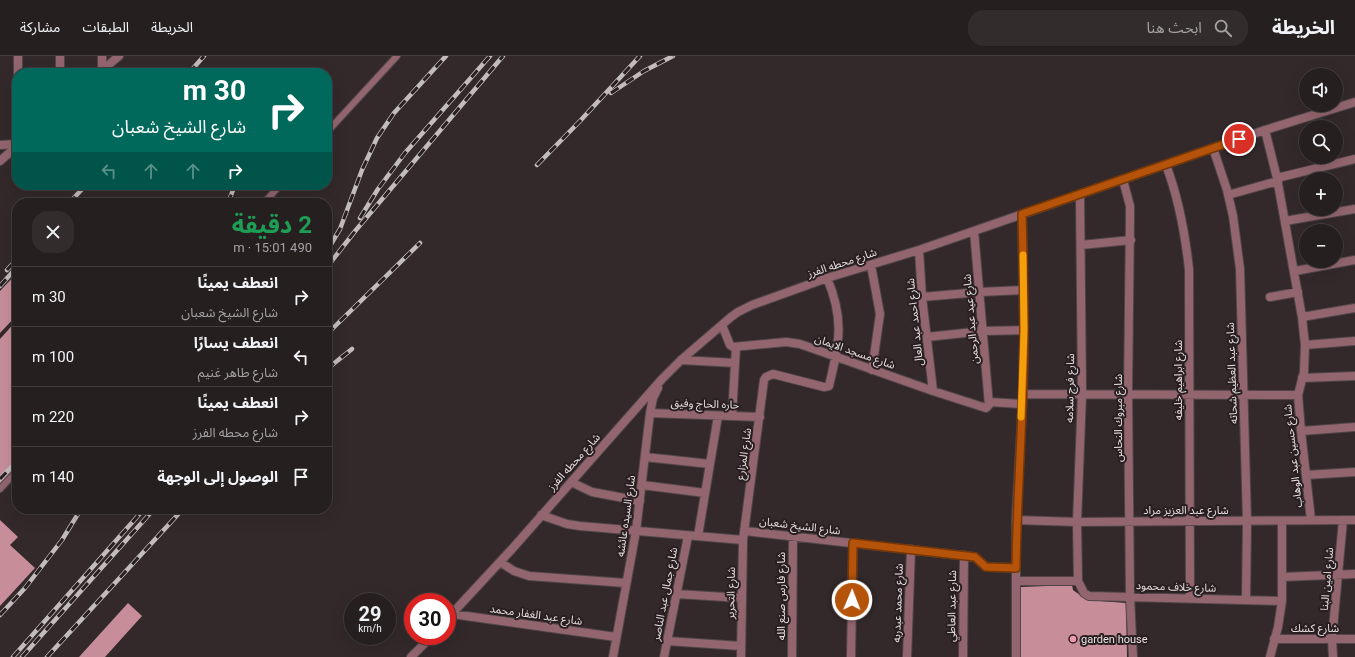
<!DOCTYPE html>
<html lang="ar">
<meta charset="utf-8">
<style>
body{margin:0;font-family:Roboto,"Noto Sans Arabic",sans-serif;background:#322c2d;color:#f1f3f6;direction:rtl;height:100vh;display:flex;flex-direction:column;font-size:15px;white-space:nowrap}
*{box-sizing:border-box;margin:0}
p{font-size:13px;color:#a4a2a5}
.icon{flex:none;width:22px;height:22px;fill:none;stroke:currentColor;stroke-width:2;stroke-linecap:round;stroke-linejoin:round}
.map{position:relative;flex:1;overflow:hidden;direction:ltr}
.side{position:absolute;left:12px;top:142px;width:320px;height:316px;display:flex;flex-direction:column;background:#261f20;border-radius:16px;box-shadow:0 4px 16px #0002,0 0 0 1px #423d3e;direction:rtl}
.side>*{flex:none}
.hud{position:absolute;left:12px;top:12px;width:320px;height:122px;border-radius:16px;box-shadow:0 4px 16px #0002,0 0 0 1px #423d3e;direction:rtl;background:#00695c;color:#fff;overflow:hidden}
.fabs{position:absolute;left:1299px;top:12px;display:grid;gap:8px}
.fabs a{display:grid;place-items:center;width:44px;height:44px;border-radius:50%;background:#261f20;box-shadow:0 4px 16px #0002,0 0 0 1px #423d3e;font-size:20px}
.speed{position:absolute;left:344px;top:537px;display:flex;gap:8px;font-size:20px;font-weight:700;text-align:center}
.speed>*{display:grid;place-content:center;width:52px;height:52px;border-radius:50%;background:#261f20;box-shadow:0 4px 16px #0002,0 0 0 1px #423d3e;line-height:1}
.speed small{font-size:10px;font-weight:400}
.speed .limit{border:6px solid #d22;background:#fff;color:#111}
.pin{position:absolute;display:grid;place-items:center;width:34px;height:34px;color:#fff;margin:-17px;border:2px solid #fff;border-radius:50%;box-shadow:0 1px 4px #0007}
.me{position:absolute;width:44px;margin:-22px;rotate:1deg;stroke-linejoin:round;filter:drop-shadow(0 0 3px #0008)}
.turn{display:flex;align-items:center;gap:14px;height:84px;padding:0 20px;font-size:18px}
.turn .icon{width:52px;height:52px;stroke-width:2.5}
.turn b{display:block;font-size:28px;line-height:34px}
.lanes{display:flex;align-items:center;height:38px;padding:0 20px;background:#0003;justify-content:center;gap:20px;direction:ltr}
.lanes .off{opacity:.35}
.round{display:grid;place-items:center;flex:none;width:42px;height:42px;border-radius:16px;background:#322c2d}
.head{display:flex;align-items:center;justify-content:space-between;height:68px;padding:0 20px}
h1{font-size:24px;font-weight:700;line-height:30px;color:#1e9e55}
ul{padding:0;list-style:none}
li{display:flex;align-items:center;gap:12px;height:60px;padding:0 20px;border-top:1px solid #423d3e}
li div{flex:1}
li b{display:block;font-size:15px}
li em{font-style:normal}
header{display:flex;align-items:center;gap:24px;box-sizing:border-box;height:56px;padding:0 20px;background:#261f20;border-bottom:1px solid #423d3e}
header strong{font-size:19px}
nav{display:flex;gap:22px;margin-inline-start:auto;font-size:14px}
.search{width:280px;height:36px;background:#322c2d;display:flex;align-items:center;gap:10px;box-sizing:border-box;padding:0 14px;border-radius:16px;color:#a4a2a5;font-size:15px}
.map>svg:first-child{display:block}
.building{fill:#c78e9a}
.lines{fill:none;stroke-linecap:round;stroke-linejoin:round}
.service-casing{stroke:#504648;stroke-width:8}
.minor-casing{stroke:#504648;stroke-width:10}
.tertiary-casing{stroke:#504648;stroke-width:10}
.service{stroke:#93666f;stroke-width:6}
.minor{stroke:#93666f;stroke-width:8}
.tertiary{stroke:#93666f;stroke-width:8}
.rail-casing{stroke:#c3bcbd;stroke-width:4.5}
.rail{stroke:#291f21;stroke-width:3;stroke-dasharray:9;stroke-linecap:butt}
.route-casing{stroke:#753606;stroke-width:10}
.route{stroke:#b45309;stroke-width:7}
.slow{stroke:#f59e0b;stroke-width:7}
.poi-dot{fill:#f29aad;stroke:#291f21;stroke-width:1.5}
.labels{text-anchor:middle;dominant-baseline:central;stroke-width:4;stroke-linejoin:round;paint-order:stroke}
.street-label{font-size:11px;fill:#e7e0e1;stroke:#291f21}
.poi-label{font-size:11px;fill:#e7e0e1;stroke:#291f21;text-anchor:start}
</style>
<header>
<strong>الخريطة</strong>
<div class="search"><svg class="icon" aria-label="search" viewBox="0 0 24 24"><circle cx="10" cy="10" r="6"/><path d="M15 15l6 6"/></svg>ابحث هنا</div>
<nav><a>الخريطة</a><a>الطبقات</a><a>مشاركة</a></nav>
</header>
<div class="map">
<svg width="1355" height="601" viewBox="0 0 1355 601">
<rect width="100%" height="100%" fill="#33292b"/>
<path class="building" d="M17,217V259L0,277V235Z
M17,264V411L0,430V283Z
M0,464L18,481L10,489L35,512L0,550Z
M1072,529L1073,534L1087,544L1126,547L1127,601H1020L1019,565L1021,531Z
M128,547L142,560L105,601H79Z"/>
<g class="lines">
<defs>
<path id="service" d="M327,76L397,0
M264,147L280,129
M0,433L17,415"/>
<path id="minor" d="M18,0V17
M102,0V14
M60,17V0
M1265,74L1277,122L1302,261L1305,289L1304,316L1298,339L1301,375L1311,464
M0,89L17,88
M1213,92L1227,134L1233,160L1240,213L1247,465L1246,544
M1166,109C1179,143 1185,177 1189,213L1190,542
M1277,122L1355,103
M1123,124L1130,150V162L1128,337L1130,541L1133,601
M1228,139L1278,125
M1080,140L1082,338L1077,466L1078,525L1084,537L1089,540L1282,545
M1285,165L1355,153
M1081,189L1131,184
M919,194L922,241L933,335
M871,209L880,258L872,314
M1295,215L1355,204
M922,241L980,236L1023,234
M1270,241L1298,236
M1302,261L1355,252
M722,269L730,289L733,291L786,286L800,288L933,335L986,352L989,349L974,175
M927,281L983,275L1024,274
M1305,289L1355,285
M681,304L735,307
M1302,322L1355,320
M1023,338L1298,339
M989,346L1022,348
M650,357L760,361
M732,360L736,291
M1301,375L1355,371
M645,401L710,408
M1306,419L1355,416
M571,426L592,436L640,445
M642,429L705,437
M541,459L567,468L580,470L743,484
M1016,464L1077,466L1355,464
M745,475L975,501L986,511L1016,512
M698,480L718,360
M500,506L514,515L529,520L626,527
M1282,521L1355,518
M1016,525H1078
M676,538L742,542
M452,558L616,581
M447,563L512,493L662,323L681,304L731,261L738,256L752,249L827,222L919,194L1265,74L1355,46
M1274,583H1355
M667,585L741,590
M411,601L432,580
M613,601L636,475L650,357L653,342L658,332
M664,601L688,480
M741,601L743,484L764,324L766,321L773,318L824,331L829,330C839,288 845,264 827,222
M792,601L793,480
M851,601L853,487
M907,601L911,493
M963,601L964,499
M1016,601V464L1023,338L1024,274L1022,159
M1270,601L1278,571L1282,545V465
M1333,601L1332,583L1343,464"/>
<path id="tertiary" d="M99,17L119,0
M0,105L17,90"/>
</defs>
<use href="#service" class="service-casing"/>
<use href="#minor" class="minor-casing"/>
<use href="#tertiary" class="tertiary-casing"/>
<use href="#service" class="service"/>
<use href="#minor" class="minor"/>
<use href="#tertiary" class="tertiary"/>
<defs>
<path id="rail" d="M189,17L204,0
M611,37L644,15L673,0
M537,109L580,65L640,0
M69,147L86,129
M228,147L235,129
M360,162L378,133L405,97L490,0
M327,195L340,173L362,114L377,82L394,57L446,0
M327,211L356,174L503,0
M7,214L17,203
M0,230L17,211
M327,278L420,187
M327,313L352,293
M0,423L17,405
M0,559L25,532L62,484L81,453
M13,601L144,453
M22,601L154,453
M47,601L183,453"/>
</defs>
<use href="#rail" class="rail-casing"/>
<use href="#rail" class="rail"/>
</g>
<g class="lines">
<defs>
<path id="route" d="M852,544L853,487L975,501L986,511L1016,512C1017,433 1024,354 1024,274C1024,236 1023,197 1022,158L1239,83"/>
</defs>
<use href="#route" class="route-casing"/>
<use href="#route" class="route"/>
<path class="slow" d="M1021,361L1024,274L1023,199"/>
</g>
<circle class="poi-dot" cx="1073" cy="583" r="4"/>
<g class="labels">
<g class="street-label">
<text transform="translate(842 207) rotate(-18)">شارع محطه الفرز</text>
<text transform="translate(971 263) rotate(-95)">شارع عيد عبد الرحمن</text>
<text transform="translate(915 266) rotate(-96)">شارع احمد عبد العال</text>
<text transform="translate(855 296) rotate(19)">شارع مسجد الايمان</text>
<text transform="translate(1232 317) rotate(-92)">شارع عبد العظيم شحاته</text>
<text transform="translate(1178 324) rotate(-90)">شارع ابراهيم خليفه</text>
<text transform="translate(1070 332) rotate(-89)">شارع فرج سلامه</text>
<text transform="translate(705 348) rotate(2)">حاره الحاج وفيق</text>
<text transform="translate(1118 362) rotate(-90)">شارع مبروك النحاس</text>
<text transform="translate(744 398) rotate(-82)">شارع المزارع</text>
<text transform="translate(1293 400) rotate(-96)">شارع حسين عبد الوهاب</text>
<text transform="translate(574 406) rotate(-48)">شارع محطه الفرز</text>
<text x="1186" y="454">شارع عبد العزيز مراد</text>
<text transform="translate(626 460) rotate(-82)">شارع السيده عائشه</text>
<text transform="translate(800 470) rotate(7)">شارع الشيخ شعبان</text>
<text transform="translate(1327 523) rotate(-85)">شارع امين البنا</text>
<text transform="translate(1176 531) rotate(2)">شارع خلاف محمود</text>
<text transform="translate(731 537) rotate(-89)">شارع التحرير</text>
<text transform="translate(665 538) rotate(-79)">شارع جمال عبد الناصر</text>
<text transform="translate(781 540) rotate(-90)">شارع فارس صنع الله</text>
<text transform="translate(898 547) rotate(-88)">شارع محمد عبدربه</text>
<text transform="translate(952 550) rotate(-89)">شارع عبد العاطي</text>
<text transform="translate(536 559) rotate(8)">شارع عبد الغفار محمد</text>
<text x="1315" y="572">شارع كشك</text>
</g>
<g class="poi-label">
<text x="1081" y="583">garden house</text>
</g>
</g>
</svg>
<div class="fabs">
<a><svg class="icon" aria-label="sound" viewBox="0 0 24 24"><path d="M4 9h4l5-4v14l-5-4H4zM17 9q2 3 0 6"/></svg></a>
<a><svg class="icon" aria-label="search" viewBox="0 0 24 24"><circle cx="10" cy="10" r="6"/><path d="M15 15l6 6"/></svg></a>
<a>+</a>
<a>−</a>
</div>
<div class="speed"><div>29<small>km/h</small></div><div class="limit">30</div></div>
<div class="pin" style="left:1239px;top:83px;background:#d93025"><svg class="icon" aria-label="arrive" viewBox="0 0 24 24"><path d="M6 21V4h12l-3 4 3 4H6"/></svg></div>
<svg class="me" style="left:852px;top:544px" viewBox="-20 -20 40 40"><circle r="17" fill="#b45309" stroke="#fff" stroke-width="3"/><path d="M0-11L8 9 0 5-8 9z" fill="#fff"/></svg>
<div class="hud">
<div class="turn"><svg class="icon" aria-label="right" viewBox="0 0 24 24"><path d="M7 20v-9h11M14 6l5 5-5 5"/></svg><div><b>30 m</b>شارع الشيخ شعبان</div></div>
<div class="lanes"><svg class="icon off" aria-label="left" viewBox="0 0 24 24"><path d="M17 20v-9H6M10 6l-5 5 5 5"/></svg><svg class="icon off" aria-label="ahead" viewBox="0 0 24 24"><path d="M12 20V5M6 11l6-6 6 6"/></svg><svg class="icon off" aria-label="ahead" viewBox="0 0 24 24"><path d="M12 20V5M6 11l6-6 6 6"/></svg><svg class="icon" aria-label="right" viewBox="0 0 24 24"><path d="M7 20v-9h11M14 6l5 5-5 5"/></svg></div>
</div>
<section class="side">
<div class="head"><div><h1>2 دقيقة</h1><p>490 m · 15:01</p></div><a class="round"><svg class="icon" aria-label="close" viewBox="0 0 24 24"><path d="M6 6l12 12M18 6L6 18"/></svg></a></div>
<ul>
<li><svg class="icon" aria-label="right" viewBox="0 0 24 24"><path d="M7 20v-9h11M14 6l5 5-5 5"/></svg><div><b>انعطف يمينًا</b><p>شارع الشيخ شعبان</p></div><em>30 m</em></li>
<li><svg class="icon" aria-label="left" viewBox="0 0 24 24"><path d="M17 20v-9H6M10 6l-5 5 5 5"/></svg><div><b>انعطف يسارًا</b><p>شارع طاهر غنيم</p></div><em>100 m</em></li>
<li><svg class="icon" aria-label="right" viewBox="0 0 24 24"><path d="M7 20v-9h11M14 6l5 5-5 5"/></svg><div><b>انعطف يمينًا</b><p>شارع محطه الفرز</p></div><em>220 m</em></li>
<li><svg class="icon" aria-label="arrive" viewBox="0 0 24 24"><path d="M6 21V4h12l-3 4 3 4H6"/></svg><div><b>الوصول إلى الوجهة</b></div><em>140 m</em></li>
</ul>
</section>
</div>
